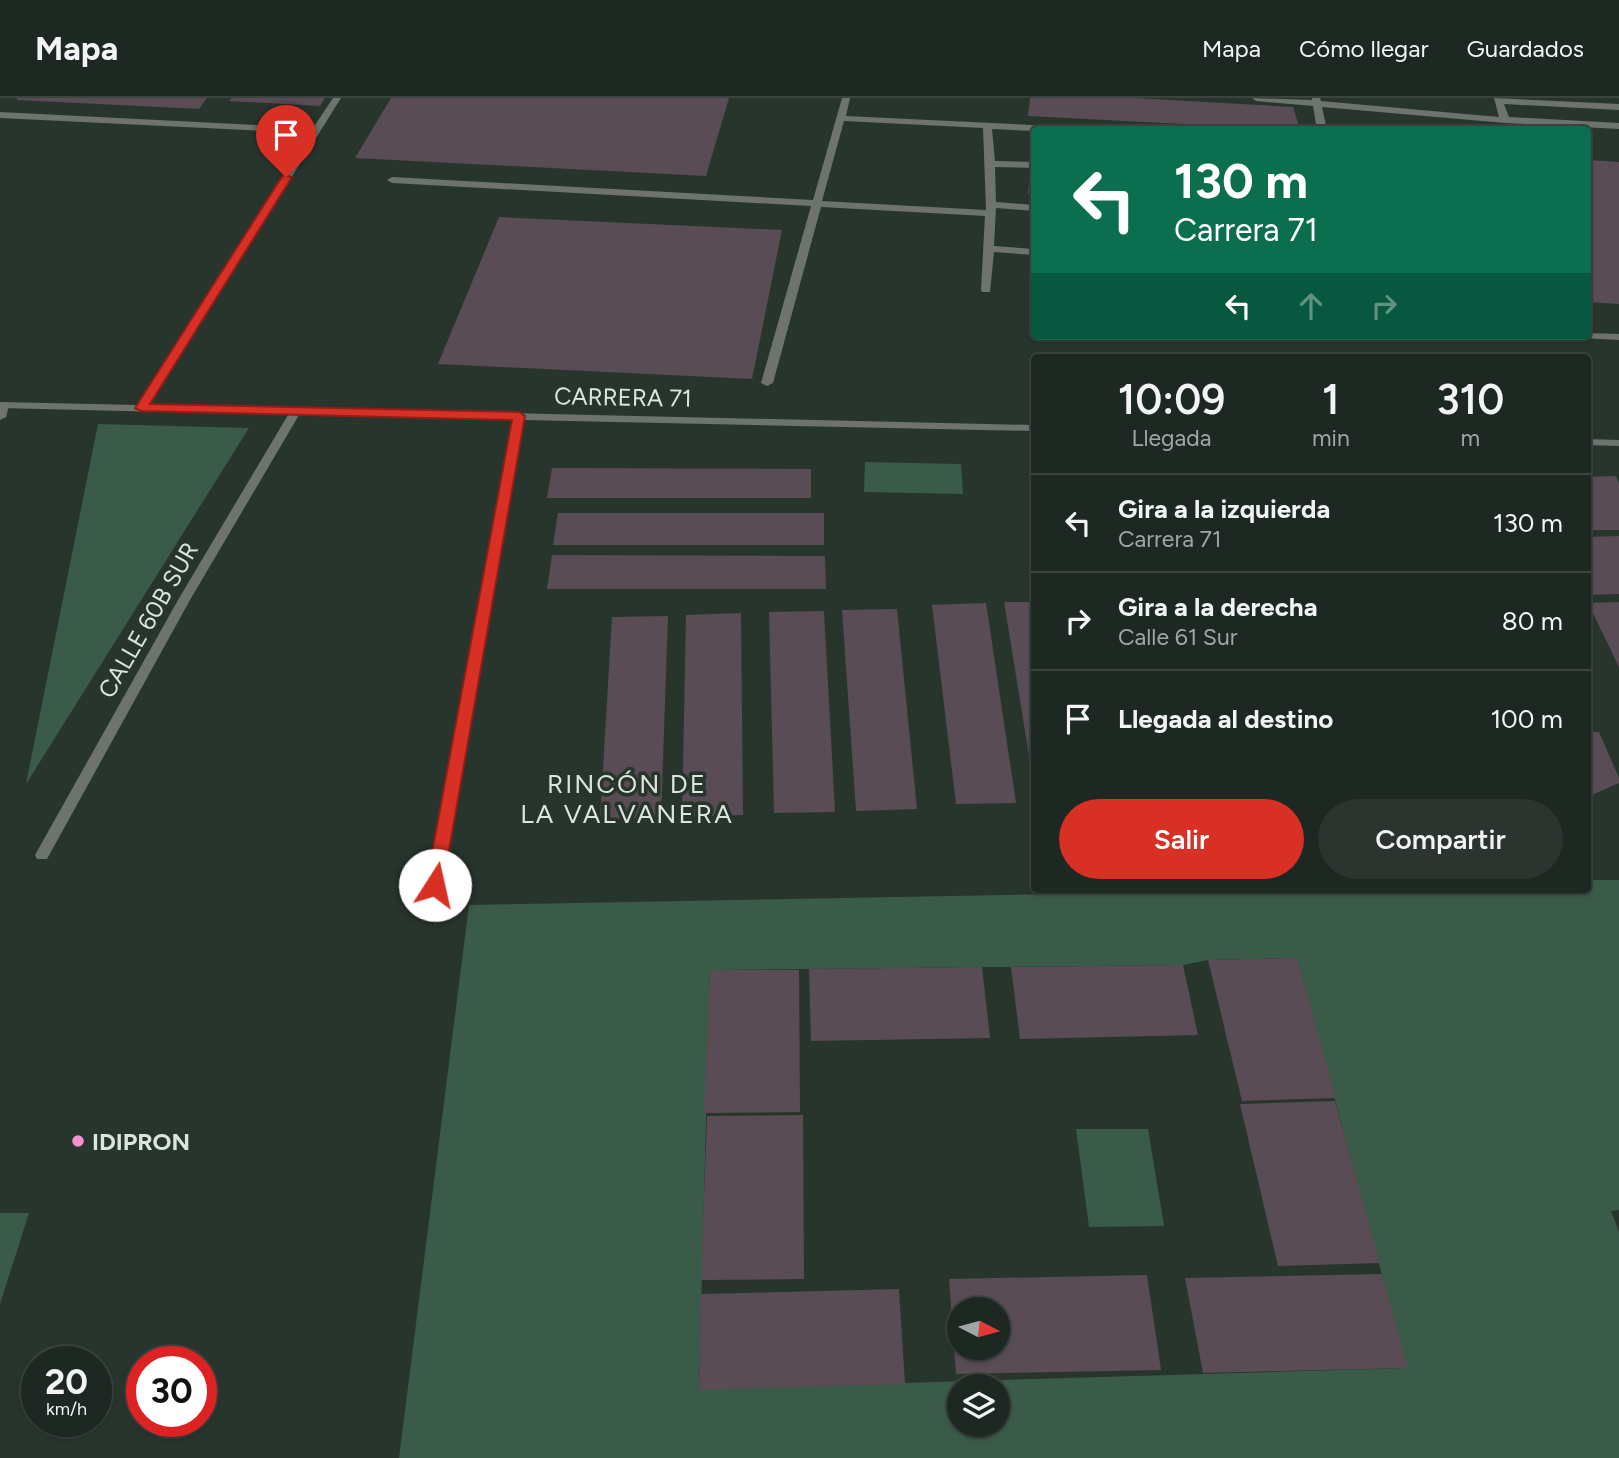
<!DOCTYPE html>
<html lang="es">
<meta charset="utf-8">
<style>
body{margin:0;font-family:Figtree,sans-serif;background:#2b342f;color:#f1f3f6;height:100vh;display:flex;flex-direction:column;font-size:26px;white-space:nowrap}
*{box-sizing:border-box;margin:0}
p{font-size:23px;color:#a1a6a5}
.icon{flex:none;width:38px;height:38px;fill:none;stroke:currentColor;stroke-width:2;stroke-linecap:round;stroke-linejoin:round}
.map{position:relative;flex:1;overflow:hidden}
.details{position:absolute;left:1031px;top:256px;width:560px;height:539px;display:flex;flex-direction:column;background:#1e2822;border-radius:7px;box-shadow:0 2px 5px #0004,0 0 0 2px #3c4440}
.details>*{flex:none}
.hud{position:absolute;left:1031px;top:28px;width:560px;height:214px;border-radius:7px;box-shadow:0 2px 5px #0004,0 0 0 2px #3c4440;background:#0b6e4f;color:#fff;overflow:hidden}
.needle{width:46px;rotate:96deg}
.buttons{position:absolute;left:947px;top:1199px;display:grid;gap:14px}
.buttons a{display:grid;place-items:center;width:63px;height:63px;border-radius:50%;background:#1e2822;box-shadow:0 2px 5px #0004,0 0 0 2px #3c4440;font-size:35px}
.speed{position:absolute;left:21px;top:1248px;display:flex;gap:14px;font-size:35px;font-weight:700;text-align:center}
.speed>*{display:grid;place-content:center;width:91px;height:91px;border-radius:50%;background:#1e2822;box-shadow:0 2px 5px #0004,0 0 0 2px #3c4440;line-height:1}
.speed small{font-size:18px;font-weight:400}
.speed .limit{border:10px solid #d22;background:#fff;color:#111}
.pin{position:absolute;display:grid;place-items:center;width:60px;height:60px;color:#fff;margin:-72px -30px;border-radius:50% 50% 50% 0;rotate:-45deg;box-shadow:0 0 7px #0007}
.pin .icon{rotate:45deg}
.me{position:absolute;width:77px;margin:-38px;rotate:10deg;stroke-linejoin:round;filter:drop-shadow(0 0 5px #0008)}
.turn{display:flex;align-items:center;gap:24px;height:147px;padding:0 28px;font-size:32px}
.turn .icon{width:91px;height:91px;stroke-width:2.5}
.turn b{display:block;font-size:49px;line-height:60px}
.lanes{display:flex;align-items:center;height:66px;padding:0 28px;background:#0003;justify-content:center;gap:35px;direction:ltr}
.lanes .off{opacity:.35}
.eta{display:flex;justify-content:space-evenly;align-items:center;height:119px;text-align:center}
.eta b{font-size:42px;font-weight:600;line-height:49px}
.action{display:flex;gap:14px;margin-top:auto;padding:14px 28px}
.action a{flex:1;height:80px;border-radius:42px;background:#d93025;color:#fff;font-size:28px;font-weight:600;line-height:80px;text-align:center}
.action a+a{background:#2b342f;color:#f1f3f6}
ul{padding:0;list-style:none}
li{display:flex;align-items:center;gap:21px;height:98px;padding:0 28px;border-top:2px solid #3c4440}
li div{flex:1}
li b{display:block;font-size:26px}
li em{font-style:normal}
header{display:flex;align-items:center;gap:42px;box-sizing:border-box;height:98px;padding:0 35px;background:#1e2822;border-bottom:2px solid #3c4440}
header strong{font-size:33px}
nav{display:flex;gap:38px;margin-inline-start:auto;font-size:24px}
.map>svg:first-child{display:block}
.green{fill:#3a5b48;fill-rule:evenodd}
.building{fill:#594c54;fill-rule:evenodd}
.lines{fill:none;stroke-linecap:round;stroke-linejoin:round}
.lane{fill:#6d736f;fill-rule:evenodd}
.street{fill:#6d736f;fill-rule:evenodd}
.route{fill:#d93025;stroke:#8d1f18;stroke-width:2}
.poi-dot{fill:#f491d4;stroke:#28352d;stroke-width:2.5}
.labels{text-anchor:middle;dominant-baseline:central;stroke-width:7;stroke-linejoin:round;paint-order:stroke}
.street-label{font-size:24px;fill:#dce4de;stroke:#28352d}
.poi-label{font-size:24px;font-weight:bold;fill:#dce4de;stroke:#28352d;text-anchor:start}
.neighbourhood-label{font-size:26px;letter-spacing:2px;fill:#dce4de;stroke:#28352d}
</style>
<header>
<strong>Mapa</strong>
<nav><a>Mapa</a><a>Cómo llegar</a><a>Guardados</a></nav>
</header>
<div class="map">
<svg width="1619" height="1360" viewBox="0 0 1619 1360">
<rect width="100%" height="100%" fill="#28352d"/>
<path class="green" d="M98,326L249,330L26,686Z
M865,364L961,366L963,396L864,394Z
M1587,782H1619V1112L1611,1113L1619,1134V1360H399L469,807L1321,791H1587ZM1297,860L1407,1270L699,1291L710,872L1183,867L1208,862ZM959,1288H998V1326H959Z
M1076,1031H1148L1164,1128L1089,1129Z
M0,1115H29L0,1206Z"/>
<path class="building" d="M17,0H207L199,11L17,2Z
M231,0H325L320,8L229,3Z
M391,0H729L706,78L355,60Z
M1030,0H1135L1293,9L1300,32L1028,18Z
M1587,62L1619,64V206L1587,204Z
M1030,71H1034V97L1028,96Z
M499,119L782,132L752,281L438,266Z
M552,370L811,371V400H547Z
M1616,378L1619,385V432H1587V379Z
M558,415H824V447H553Z
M1619,438V496L1587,497V439Z
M552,457L825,458L826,491H547Z
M1004,504H1034V682H1033Z
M1619,504V569L1588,505Z
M986,505L1016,705L956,706L932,507Z
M897,511L917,711L856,713L842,512Z
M824,513L835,714L774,715L769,514Z
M741,515L743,717L682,719L686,517Z
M668,518L661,720L600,721L612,519Z
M1587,634H1599L1619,680V685L1587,699Z
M1297,860L1336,1000L1242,1003L1208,862Z
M1183,867L1198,937L1020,941L1011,869Z
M982,869L990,940L811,943L809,871Z
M710,872H799L800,1014L704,1015Z
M1335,1003L1380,1165L1278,1168L1240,1006Z
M803,1017L804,1181L701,1182L707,1018Z
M1382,1176L1408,1270L1203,1275L1185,1180Z
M1147,1177L1161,1272L956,1276L949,1181ZM959,1211H998V1250H959Z
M899,1191L905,1286L699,1292L701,1196Z"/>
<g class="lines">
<path class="lane" d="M842,0H850L846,18L1072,29L1076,32L1034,33L992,31L995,63L1034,64V70L995,69L996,104L1034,107V113L996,110L994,148L1034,151V157L994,154L990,194H982L981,192L985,118L821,109L773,285L767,288L761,285L811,108L392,85L387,82L392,79L813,102ZM844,23L983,30L986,112L822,103Z
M1252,0L1312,2V0H1320L1321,3L1499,19L1494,0L1619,6V12L1504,6L1509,19L1619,25V31L1505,25L1322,9L1327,32H1317L1313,8L1256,3Z
M1587,235L1619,236V242L1583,240L1582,238H1587Z
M0,304L7,305L9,307L6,319L0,322Z"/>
<path class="street" d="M333,0H341L149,307L1034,327V333L524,322L442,787L440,791H430L428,787L513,322L299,317L190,502L47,761H37L35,757L178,502L288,317L0,310V304L137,307L310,35L0,20V14L313,30Z
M1587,341L1619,342V348L1587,347Z"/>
</g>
<path class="route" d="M283,77L292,79L150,306L519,314L525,318L443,787L435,793L426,787L512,322L141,313L135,310Z"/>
<circle class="poi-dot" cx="78" cy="1043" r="7"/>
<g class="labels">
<g class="street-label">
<text transform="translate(623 299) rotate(1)">CARRERA 71</text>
<text transform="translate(148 522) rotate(-60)">CALLE 60B SUR</text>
</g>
<g class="poi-label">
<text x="92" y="1043">IDIPRON</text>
</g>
<g class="neighbourhood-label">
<text x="627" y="686">RINCÓN DE<tspan x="627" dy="30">LA VALVANERA</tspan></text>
</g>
</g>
</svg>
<div class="buttons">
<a><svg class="needle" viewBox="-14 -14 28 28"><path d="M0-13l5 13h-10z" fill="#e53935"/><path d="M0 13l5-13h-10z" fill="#a1a6a5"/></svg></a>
<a><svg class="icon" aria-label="layers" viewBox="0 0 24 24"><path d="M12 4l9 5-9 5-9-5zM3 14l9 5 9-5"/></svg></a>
</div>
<div class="speed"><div>20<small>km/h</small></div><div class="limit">30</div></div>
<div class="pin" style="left:286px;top:79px;background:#d93025"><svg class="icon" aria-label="arrive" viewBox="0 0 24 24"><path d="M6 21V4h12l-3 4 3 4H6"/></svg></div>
<svg class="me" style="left:435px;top:787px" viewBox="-20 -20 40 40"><circle r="19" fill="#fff"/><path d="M0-13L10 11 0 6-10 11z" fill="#d93025"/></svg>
<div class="hud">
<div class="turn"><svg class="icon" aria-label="left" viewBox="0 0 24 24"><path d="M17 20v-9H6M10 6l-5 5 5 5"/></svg><div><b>130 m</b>Carrera 71</div></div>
<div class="lanes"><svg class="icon" aria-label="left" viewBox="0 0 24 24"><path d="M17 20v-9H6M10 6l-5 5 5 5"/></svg><svg class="icon off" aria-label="ahead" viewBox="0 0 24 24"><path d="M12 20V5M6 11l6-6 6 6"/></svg><svg class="icon off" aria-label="right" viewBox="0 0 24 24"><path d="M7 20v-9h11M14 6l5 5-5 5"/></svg></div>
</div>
<section class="details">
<div class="eta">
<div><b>10:09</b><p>Llegada</p></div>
<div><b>1</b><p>min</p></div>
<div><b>310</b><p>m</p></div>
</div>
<ul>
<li><svg class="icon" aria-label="left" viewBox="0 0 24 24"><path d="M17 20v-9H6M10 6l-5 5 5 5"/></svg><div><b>Gira a la izquierda</b><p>Carrera 71</p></div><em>130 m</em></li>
<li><svg class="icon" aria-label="right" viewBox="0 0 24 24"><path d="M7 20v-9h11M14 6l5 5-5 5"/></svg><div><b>Gira a la derecha</b><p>Calle 61 Sur</p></div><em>80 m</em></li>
<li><svg class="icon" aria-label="arrive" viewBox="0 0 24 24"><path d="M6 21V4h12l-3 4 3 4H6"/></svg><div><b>Llegada al destino</b></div><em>100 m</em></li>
</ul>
<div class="action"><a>Salir</a><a>Compartir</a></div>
</section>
</div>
